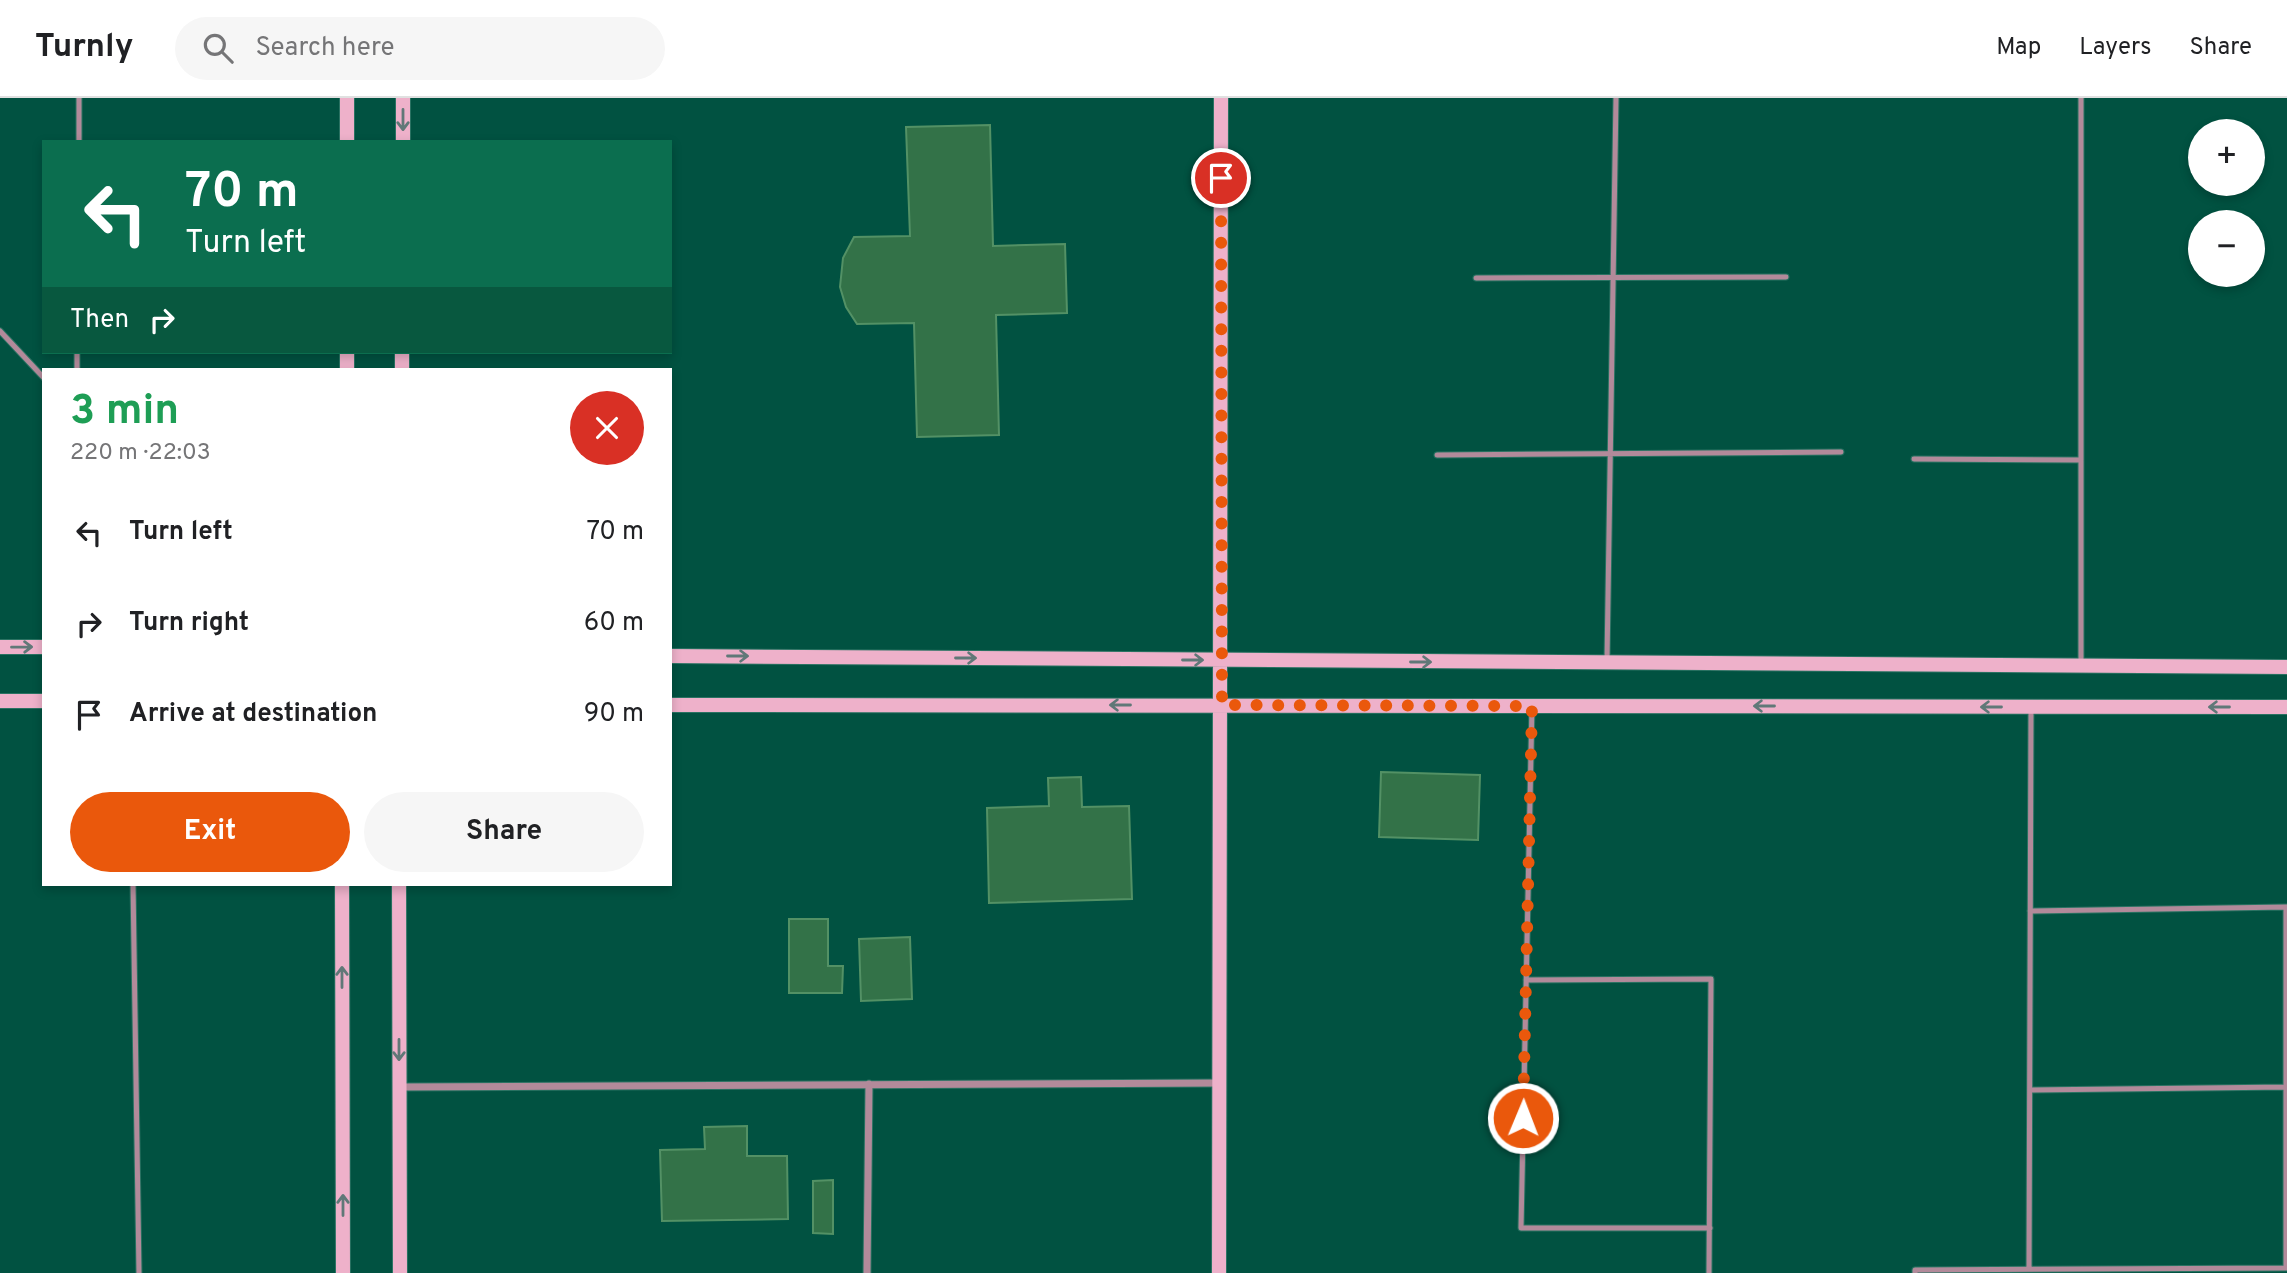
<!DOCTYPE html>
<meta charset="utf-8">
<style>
body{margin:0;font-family:Overpass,sans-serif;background:#f6f6f6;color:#202124;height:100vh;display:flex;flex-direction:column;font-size:26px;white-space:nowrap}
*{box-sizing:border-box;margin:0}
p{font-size:23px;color:#757577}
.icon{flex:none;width:38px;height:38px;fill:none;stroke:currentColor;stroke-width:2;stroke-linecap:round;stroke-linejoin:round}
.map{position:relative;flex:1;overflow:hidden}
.sheet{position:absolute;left:42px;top:270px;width:630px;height:518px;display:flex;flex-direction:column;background:#fff;border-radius:0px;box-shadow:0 4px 10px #0003}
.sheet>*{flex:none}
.guide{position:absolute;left:42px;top:42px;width:630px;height:214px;border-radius:0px;box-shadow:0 4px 10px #0003;background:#0b6e4f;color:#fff;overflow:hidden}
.buttons{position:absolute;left:2188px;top:21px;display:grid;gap:14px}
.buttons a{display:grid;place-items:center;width:77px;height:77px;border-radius:50%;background:#fff;box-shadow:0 4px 10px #0003;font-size:35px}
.pin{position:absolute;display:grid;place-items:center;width:60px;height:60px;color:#fff;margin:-30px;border:4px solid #fff;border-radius:50%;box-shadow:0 2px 7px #0007}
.me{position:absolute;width:77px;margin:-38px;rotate:1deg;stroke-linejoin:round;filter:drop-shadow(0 0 5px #0008)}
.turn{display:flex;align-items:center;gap:24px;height:147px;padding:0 28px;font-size:32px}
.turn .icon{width:91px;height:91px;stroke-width:2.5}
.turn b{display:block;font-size:49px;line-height:60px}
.then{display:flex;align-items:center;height:66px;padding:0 28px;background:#0003;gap:14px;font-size:26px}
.round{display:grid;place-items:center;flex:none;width:74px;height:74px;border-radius:37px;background:#f6f6f6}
.summary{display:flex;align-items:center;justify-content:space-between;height:119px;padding:0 28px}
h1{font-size:42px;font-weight:700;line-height:52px;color:#1e9e55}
.cta{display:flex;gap:14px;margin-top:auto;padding:14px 28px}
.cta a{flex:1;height:80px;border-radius:42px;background:#ea580c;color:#fff;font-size:28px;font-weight:700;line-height:80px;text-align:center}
.cta a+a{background:#f6f6f6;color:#202124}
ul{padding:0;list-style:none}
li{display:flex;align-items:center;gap:21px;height:91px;padding:0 28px}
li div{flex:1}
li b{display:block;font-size:26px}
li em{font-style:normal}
header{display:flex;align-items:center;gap:42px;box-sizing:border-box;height:98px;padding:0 35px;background:#fff;border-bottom:2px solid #e0e0e0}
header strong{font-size:33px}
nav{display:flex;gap:38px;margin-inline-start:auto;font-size:24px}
.search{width:490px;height:63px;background:#f6f6f6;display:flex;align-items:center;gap:18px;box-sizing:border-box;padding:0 24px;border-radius:38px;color:#757577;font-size:26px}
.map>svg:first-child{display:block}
.building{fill:#337248;stroke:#539165;stroke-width:2}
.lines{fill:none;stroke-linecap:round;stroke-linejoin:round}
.lane-casing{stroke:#2a7262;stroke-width:7}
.street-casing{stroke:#2a7262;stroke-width:9}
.secondary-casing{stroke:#2a7262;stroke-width:16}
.lane{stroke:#b28a9a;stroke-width:5}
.street{stroke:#b28a9a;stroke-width:7}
.secondary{stroke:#eeb1ca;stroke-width:14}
.oneway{stroke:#607878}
.route{stroke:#ea580c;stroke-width:12;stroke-dasharray:0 21.6}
</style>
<header>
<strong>Turnly</strong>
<div class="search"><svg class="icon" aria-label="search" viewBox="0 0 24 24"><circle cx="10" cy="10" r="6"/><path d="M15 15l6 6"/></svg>Search here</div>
<nav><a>Map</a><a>Layers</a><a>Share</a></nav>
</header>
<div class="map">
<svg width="2287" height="1175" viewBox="0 0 2287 1175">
<rect width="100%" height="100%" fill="#015241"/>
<path class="building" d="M990,27L993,148L1065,146L1067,215L996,217L999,337L917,339L914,225L857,226L846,209L840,189L843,160L854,139L910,138L906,29Z
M1381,674L1480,677L1478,742L1379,739Z
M1081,679L1082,709L1129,708L1132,801L989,805L987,710L1049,708L1048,680Z
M789,821H828V868H843L842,895H789Z
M910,839L912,901L861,903L859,841Z
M747,1028V1058H787L788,1121L662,1123L660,1052L705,1051L704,1029Z
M833,1082V1136L813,1135V1083Z"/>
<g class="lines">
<defs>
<path id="lane" d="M79,44V0
M1476,180L1786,179
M0,233L44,280
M77,271V254
M1437,357L1841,354
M1914,361L2081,362
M1607,562L1616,0
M2081,565V0
M1532,608L1521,1130H1710
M133,786L139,1175
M2030,813L2286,809V1170
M1526,882L1711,881L1709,1175
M2030,992L2286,989
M2029,1171L2031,611
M1915,1175V1172L2287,1170"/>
<path id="street" d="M400,989L1220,985
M867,1175L869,986"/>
<path id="secondary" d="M347,44V0
M403,44V0
M347,271V254
M402,271V254
M0,549H44
M670,558L2287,569
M0,603H44
M670,607L2287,609
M342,786L343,1175
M399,786L400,1175
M1219,1175L1221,0"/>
</defs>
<use href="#lane" class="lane-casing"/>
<use href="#street" class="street-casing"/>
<use href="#secondary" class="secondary-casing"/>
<use href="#lane" class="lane"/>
<use href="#street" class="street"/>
<use href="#secondary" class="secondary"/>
</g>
<defs><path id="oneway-shaft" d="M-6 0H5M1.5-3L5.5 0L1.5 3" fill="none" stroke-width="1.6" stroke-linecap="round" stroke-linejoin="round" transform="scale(1.75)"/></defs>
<g class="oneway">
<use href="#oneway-shaft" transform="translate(403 22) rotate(90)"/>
<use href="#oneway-shaft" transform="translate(22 549) rotate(-1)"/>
<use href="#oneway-shaft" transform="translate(738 558)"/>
<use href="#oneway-shaft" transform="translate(966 560)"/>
<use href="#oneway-shaft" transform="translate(1193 562)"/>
<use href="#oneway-shaft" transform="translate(1421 564)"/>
<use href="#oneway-shaft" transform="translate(1120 607) rotate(-180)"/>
<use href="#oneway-shaft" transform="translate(1764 608) rotate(-180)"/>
<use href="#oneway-shaft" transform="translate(1991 609) rotate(-180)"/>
<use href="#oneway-shaft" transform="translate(2219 609) rotate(-180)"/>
<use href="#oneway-shaft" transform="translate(342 879) rotate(-90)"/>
<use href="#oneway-shaft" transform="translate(399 952) rotate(90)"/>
<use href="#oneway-shaft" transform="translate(343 1107) rotate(-90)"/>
</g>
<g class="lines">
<path class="route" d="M1221,80L1222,607L1532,608L1523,1020"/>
</g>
</svg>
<div class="buttons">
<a>+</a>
<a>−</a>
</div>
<div class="pin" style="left:1221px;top:80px;background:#d93025"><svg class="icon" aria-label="arrive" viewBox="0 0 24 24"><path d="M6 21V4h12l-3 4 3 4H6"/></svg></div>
<svg class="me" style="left:1523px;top:1020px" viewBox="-20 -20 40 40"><circle r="17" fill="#ea580c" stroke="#fff" stroke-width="3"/><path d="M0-11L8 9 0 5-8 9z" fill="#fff"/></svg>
<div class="guide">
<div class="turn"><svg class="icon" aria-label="left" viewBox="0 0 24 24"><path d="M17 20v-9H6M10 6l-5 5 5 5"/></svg><div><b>70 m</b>Turn left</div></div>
<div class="then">Then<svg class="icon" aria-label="right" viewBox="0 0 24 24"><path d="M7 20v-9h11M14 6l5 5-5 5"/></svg></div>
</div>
<section class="sheet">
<div class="summary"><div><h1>3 min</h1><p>220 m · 22:03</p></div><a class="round" style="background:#d93025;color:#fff"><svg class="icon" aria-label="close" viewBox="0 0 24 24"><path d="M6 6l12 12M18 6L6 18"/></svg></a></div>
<ul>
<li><svg class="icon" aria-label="left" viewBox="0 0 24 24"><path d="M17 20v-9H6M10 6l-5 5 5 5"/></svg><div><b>Turn left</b></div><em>70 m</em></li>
<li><svg class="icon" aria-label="right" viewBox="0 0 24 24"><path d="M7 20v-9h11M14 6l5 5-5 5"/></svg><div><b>Turn right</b></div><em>60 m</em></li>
<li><svg class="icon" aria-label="arrive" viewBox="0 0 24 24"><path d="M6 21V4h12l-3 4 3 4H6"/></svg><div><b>Arrive at destination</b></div><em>90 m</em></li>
</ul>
<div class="cta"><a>Exit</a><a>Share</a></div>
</section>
</div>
